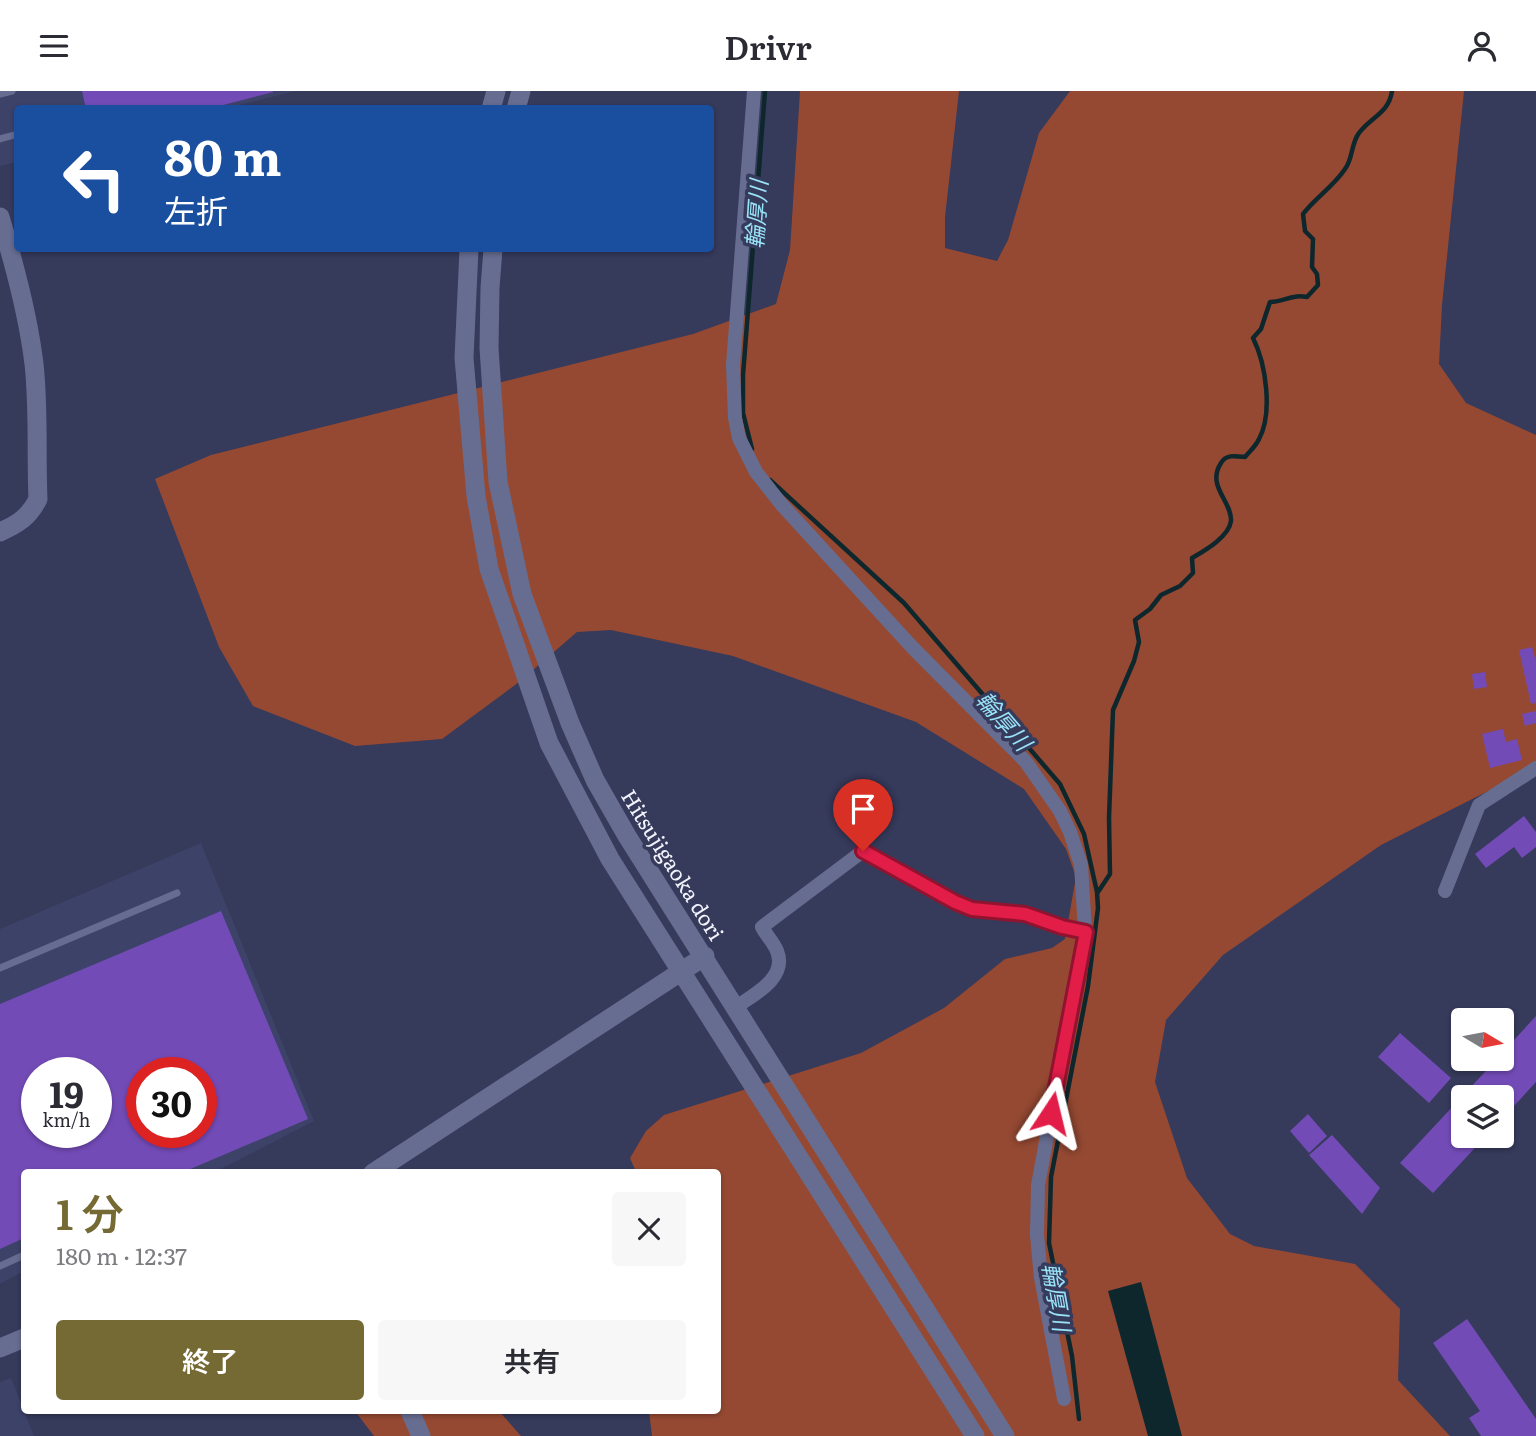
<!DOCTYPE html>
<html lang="ja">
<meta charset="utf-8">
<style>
body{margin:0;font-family:Literata,"Noto Sans JP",serif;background:#f7f7f7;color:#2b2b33;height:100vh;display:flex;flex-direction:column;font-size:26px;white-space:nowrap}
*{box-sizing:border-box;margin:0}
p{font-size:23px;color:#7c7c81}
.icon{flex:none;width:38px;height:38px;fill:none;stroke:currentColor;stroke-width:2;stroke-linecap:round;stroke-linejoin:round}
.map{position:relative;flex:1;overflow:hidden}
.side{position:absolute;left:21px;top:1078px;width:700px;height:245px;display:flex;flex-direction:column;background:#fff;border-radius:7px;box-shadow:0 2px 5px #0004}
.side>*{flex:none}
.hud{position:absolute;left:14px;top:14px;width:700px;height:147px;border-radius:7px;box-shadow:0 2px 5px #0004;background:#1a4fa0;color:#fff;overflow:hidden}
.needle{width:46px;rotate:100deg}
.buttons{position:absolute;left:1451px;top:917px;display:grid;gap:14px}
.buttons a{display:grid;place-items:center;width:63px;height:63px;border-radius:7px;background:#fff;box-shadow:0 2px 5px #0004;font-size:35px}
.speed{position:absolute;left:21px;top:966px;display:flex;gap:14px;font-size:35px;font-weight:700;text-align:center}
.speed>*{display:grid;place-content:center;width:91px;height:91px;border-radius:50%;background:#fff;box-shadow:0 2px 5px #0004;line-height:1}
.speed small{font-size:18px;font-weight:400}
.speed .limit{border:10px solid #d22;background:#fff;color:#111}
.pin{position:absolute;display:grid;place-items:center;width:60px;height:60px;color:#fff;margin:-72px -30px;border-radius:50% 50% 50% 0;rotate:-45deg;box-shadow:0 0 7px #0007}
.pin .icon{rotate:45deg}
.me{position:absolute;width:77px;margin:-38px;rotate:10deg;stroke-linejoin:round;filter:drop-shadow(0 0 5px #0008)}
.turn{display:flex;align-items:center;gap:24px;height:147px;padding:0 35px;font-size:32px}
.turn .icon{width:91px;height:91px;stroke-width:2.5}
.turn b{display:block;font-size:49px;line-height:60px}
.round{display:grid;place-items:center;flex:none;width:74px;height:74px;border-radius:7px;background:#f7f7f7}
.headline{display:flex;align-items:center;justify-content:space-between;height:119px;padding:0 35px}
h1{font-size:42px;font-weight:600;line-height:52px;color:#766a34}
.button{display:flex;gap:14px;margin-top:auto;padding:14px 35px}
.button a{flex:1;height:80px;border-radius:7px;background:#766a34;color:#fff;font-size:28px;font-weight:600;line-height:80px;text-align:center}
.button a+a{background:#f7f7f7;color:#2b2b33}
header{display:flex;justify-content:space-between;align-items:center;height:91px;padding:0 35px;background:#fff;font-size:32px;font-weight:600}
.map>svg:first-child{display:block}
.built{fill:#3d4269;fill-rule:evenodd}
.green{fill:#954932}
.water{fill:#0e272d}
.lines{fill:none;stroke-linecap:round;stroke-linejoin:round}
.stream{stroke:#0e272d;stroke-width:4.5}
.building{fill:#734bb7;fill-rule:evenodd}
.lane{stroke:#676d91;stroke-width:7}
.street{stroke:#676d91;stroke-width:14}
.secondary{stroke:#676d91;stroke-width:19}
.route-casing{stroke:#92132f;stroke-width:18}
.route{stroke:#e11d48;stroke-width:12}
.labels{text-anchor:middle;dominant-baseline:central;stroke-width:7;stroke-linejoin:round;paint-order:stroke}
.street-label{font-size:21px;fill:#f2f3fc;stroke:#363a5b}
.water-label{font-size:23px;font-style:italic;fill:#99e3f7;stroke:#363a5b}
</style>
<header><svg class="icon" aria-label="menu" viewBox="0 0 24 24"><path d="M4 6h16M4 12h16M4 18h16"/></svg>Drivr<svg class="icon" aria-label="person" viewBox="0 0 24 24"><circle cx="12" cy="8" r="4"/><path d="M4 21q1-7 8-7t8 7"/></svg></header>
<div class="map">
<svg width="1536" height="1345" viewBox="0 0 1536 1345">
<rect width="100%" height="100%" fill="#363a5b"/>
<path class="built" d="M0,0H295L227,17L18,18L17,71L0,75Z
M201,752L314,1030L215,1081L24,1082V1180L0,1193V838ZM37,982H96V1041H37ZM142,982H201V1041H142Z
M11,1287L34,1345H0V1291Z"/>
<path class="green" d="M800,0H959L945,126V157L997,170L1008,149L1039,42L1070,0H1464L1442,214L1439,273L1466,312L1536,344V680L1508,690L1381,754L1223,864L1166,929L1155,991L1187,1087L1230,1143L1254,1155L1355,1173L1400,1218L1398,1289L1450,1345H652L649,1320H718V1082L636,1081L630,1067L646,1040L664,1024L861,962L944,917L1005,868L1052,857L1065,848L1076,786L1066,758L1024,698L916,631L733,565L611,539L577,541L519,591L442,648L355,655L253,615L219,556L155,388L211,364L693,243L776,213L790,159Z
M355,1320H499L521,1345H374Z"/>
<path class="water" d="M1141,1191L1182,1345H1148L1108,1200Z"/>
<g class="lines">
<path class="stream" d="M752,358L743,322V284L765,0
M770,389L904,512L1060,693L1084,743L1097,801L1098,817L1088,895L1051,1086L1049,1152L1072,1265L1079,1328
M1098,801L1110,783L1109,727L1113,619L1134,570L1139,551L1135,529L1150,518L1161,504L1180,495L1193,482L1192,467C1204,460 1229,446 1231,430C1232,410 1206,395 1221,372C1226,363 1236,365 1245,366C1250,360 1256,355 1259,348C1273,322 1266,273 1253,247L1261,238L1270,211C1286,211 1290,203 1307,206L1318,194L1317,183L1312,176L1313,148L1305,140L1303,123C1316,106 1333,96 1345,78C1353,68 1351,52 1359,42C1371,26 1389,22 1392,0"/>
</g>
<path class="building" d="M82,0H273V1L208,18H86Z
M1532,556L1536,571V612L1531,613L1519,559Z
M1485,581L1487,596L1474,598L1472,583Z
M1536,620V632L1525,635L1522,623Z
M1503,638L1506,651L1517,648L1522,669L1490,677L1482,643Z
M1524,725L1536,741V756L1522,767L1514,756L1486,777L1475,763Z
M221,820L308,1028L181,1082H24V1147L0,1158V913ZM37,982H96V1041H37ZM142,982H201V1041H142Z
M1536,925V991L1502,1028V1006H1463V1045H1486L1433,1102L1400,1072L1497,968H1502V962Z
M1400,942L1451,987L1429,1012L1378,966Z
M1308,1023L1327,1045L1309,1062L1290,1040Z
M1332,1044L1380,1097L1362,1123L1309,1064Z
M1467,1228L1536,1328V1345H1481L1469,1327L1480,1320L1433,1252Z"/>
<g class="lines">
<path class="lane" d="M0,3L12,0
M0,48L18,43
M0,877L177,802
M0,1175L24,1164"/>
<path class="street" d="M754,0L733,274L735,327L739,347L756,381L782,414L912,556L1026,671L1060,720L1070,741L1081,774L1085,840L1038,1094L1037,1144L1041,1187L1064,1308
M1445,800L1479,714L1536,677
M736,916C753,904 788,887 777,860C774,852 766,844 762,836L863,760L955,811L972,818L1025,823L1062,836L1085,840"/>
<path class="secondary" d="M491,18L496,0
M516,18L521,0
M0,126C15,175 28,223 34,273C39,318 36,364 38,408C29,426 18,433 0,441
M469,158L464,267L476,405L489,478L549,652L610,768L975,1345
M493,158L490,197L489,257L498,391L522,503L570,632L595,689L627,745L1005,1345
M373,1082L705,865
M0,1257L24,1247
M410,1320L421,1345"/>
</g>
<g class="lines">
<defs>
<path id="route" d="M863,760L955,811L972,818L1025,823L1062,836L1086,841L1051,1022"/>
</defs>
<use href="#route" class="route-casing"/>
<use href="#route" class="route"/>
</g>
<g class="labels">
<g class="street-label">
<text transform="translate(674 773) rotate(58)">Hitsujigaoka dori</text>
</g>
<g class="water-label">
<text transform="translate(755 123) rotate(-86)">輪厚川</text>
<text transform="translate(1005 629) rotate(49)">輪厚川</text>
<text transform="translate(1058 1206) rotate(80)">輪厚川</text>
</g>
</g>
</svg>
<div class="buttons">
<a><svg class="needle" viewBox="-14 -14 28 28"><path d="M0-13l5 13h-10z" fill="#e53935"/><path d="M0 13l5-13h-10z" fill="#7c7c81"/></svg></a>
<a><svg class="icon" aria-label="layers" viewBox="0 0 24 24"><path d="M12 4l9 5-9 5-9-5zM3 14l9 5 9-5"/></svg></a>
</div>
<div class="speed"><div>19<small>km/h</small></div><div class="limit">30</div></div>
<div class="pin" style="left:863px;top:760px;background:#d93025"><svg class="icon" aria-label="arrive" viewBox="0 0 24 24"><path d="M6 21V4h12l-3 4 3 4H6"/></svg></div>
<svg class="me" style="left:1051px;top:1022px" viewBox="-20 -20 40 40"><path d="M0-17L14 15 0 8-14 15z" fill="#e11d48" stroke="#fff" stroke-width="4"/></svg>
<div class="hud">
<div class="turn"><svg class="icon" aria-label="left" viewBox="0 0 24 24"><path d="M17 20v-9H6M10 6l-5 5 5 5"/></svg><div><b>80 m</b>左折</div></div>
</div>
<section class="side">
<div class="headline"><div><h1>1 分</h1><p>180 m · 12:37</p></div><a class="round"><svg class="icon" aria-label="close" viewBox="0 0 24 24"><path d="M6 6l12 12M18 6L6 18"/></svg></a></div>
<div class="button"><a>終了</a><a>共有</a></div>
</section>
</div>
